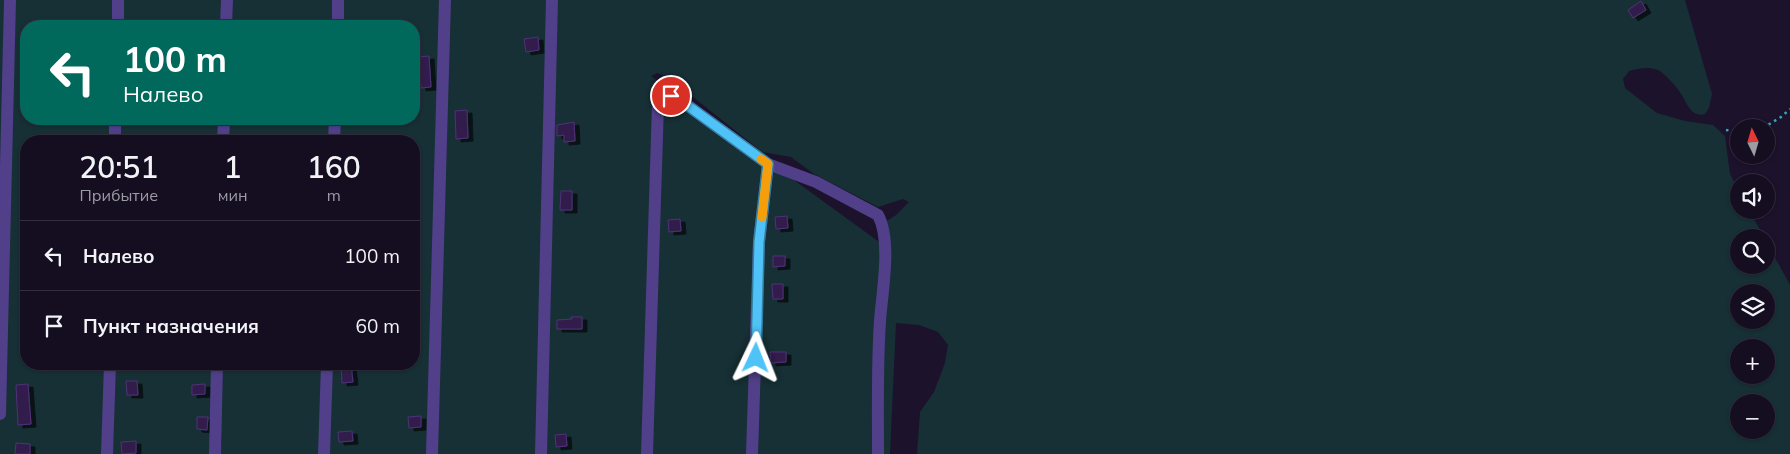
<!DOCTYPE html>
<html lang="ru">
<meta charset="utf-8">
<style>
body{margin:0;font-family:Mulish,sans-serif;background:#221c2e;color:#f1f3f6;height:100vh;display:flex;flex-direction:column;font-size:19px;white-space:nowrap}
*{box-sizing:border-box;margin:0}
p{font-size:16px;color:#9d9ca5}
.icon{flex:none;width:28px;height:28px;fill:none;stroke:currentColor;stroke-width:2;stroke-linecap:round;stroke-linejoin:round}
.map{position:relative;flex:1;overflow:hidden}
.drawer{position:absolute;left:20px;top:135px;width:400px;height:235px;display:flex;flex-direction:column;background:#150e21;border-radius:20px;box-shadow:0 1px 4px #0004,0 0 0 1px #342e3f}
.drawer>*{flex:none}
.guide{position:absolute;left:20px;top:20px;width:400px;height:105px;border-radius:20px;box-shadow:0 1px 4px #0004,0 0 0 1px #342e3f;background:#00695c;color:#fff;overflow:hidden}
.needle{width:32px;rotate:355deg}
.controls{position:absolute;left:1730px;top:119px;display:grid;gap:10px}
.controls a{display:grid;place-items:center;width:45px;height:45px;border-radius:50%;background:#150e21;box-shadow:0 1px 4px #0004,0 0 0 1px #342e3f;font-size:25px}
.pin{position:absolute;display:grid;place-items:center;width:42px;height:42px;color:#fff;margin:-21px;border:2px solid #fff;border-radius:50%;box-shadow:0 1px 5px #0007}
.me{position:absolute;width:55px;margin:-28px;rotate:2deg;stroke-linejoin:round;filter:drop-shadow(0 0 4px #0008)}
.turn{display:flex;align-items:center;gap:18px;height:105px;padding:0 20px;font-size:22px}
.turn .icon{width:65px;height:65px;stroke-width:2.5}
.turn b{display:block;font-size:35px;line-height:42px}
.eta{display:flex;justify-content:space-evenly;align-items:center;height:85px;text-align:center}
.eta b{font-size:30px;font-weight:600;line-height:35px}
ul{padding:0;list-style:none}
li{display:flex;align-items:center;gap:15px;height:70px;padding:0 20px;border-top:1px solid #342e3f}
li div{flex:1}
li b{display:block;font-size:19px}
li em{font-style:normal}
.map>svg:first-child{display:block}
.green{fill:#163035;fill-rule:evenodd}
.building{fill:#311f4c;stroke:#4e3277;filter:url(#shadow)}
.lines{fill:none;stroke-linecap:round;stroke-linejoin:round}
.path{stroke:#36a7ba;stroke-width:2.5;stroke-dasharray:2.5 4;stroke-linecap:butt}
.minor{stroke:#513f89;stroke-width:12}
.route-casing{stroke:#337fa1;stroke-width:12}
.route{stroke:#4fc3f7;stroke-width:9}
.slow{stroke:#f59e0b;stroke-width:9}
</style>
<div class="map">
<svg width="1790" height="454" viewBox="0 0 1790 454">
<defs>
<filter id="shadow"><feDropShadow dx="5" dy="3" stdDeviation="0" flood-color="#0009"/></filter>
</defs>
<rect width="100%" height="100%" fill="#1c122c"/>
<path class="green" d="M0,0H1685L1712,94L1709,108L1705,114C1691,118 1687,103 1681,94C1677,87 1667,76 1660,71C1651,66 1639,68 1629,71L1623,79L1625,88L1657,113L1685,121L1713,125L1725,136L1730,174L1739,191V210H1749L1764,237L1739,238V265H1766V241L1790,285V454H917L920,412L934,392L945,363L948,345L938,332L919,325L896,323L890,454H0ZM26,26H414V119H26ZM657,73L668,77L762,152L791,157L814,174L878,207L903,199L909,202L896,215L887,221L886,247L651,76ZM26,141H414V364H26ZM1739,292H1766V320H1739ZM1739,348H1766V375H1739ZM1739,402H1766V430H1739Z"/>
<path class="building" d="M1641,1L1646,10L1633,18L1628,10Z
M538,37L539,50L526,52L524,39Z
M429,56L431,87L421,88L418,57Z
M467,110L468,138L456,139L455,111Z
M574,122L575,141L564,142V135L557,136V125Z
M561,191H572V210H560Z
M787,216L788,228L776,229L775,217Z
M680,219L681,231L669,232L668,220Z
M773,256H785V266L773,267Z
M772,284H783V299H773Z
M571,317H582V329H557V320L572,319Z
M770,352H786V362L771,363Z
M341,364H351L353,382L342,383Z
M126,381H137L138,395H127Z
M28,384L31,424L18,425L16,385Z
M205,384V394L192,395V385Z
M421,416V427L409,428L408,417Z
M197,417H208L207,430L197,429Z
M352,431L353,441L339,442L338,432Z
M566,434L567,446L556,447L555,435Z
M136,441V453L122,454L121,442Z
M16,443L30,444V454H15Z"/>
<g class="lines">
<path class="path" d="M1763,128L1781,117L1790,109
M1726,130L1739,132"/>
<path class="minor" d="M118,26V0
M226,26L227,0
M338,26V0
M115,141V119
M223,141L224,119
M334,141L335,119
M0,414L10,0
M107,454L110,364
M215,454L217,364
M324,454L327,364
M432,454L445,0
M541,454L552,0
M647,454L658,104C666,96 670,96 680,100L768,164L816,182L878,215C892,241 882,292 880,321C877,365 878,410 878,454
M752,454L759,242L768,164"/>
</g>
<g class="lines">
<defs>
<path id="route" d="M671,96L680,100L768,164L759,242L756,358"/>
</defs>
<use href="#route" class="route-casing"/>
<use href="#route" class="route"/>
<path class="slow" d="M761,159L768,164L762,217"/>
</g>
</svg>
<div class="controls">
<a><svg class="needle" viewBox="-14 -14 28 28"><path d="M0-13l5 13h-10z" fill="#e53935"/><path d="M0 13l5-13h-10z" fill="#9d9ca5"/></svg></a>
<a><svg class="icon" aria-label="sound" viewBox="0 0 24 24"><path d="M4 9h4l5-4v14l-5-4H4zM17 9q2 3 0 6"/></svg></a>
<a><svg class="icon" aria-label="search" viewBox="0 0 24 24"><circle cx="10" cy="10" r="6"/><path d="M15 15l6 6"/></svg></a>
<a><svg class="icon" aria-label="layers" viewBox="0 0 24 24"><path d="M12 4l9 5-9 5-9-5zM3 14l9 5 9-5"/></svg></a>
<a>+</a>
<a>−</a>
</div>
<div class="pin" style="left:671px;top:96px;background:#d93025"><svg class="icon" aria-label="arrive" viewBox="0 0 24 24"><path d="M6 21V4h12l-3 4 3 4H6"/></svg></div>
<svg class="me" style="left:756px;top:358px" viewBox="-20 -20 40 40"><path d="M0-17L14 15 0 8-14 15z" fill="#4fc3f7" stroke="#fff" stroke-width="4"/></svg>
<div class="guide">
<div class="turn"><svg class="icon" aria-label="left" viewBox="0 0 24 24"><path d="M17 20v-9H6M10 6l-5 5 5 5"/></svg><div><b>100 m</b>Налево</div></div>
</div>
<section class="drawer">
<div class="eta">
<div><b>20:51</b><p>Прибытие</p></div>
<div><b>1</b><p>мин</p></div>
<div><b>160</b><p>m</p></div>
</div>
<ul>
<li><svg class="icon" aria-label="left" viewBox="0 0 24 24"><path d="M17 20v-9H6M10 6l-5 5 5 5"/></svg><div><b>Налево</b></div><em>100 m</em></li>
<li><svg class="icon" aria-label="arrive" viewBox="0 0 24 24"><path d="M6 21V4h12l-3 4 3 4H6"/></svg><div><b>Пункт назначения</b></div><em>60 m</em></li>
</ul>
</section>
</div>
